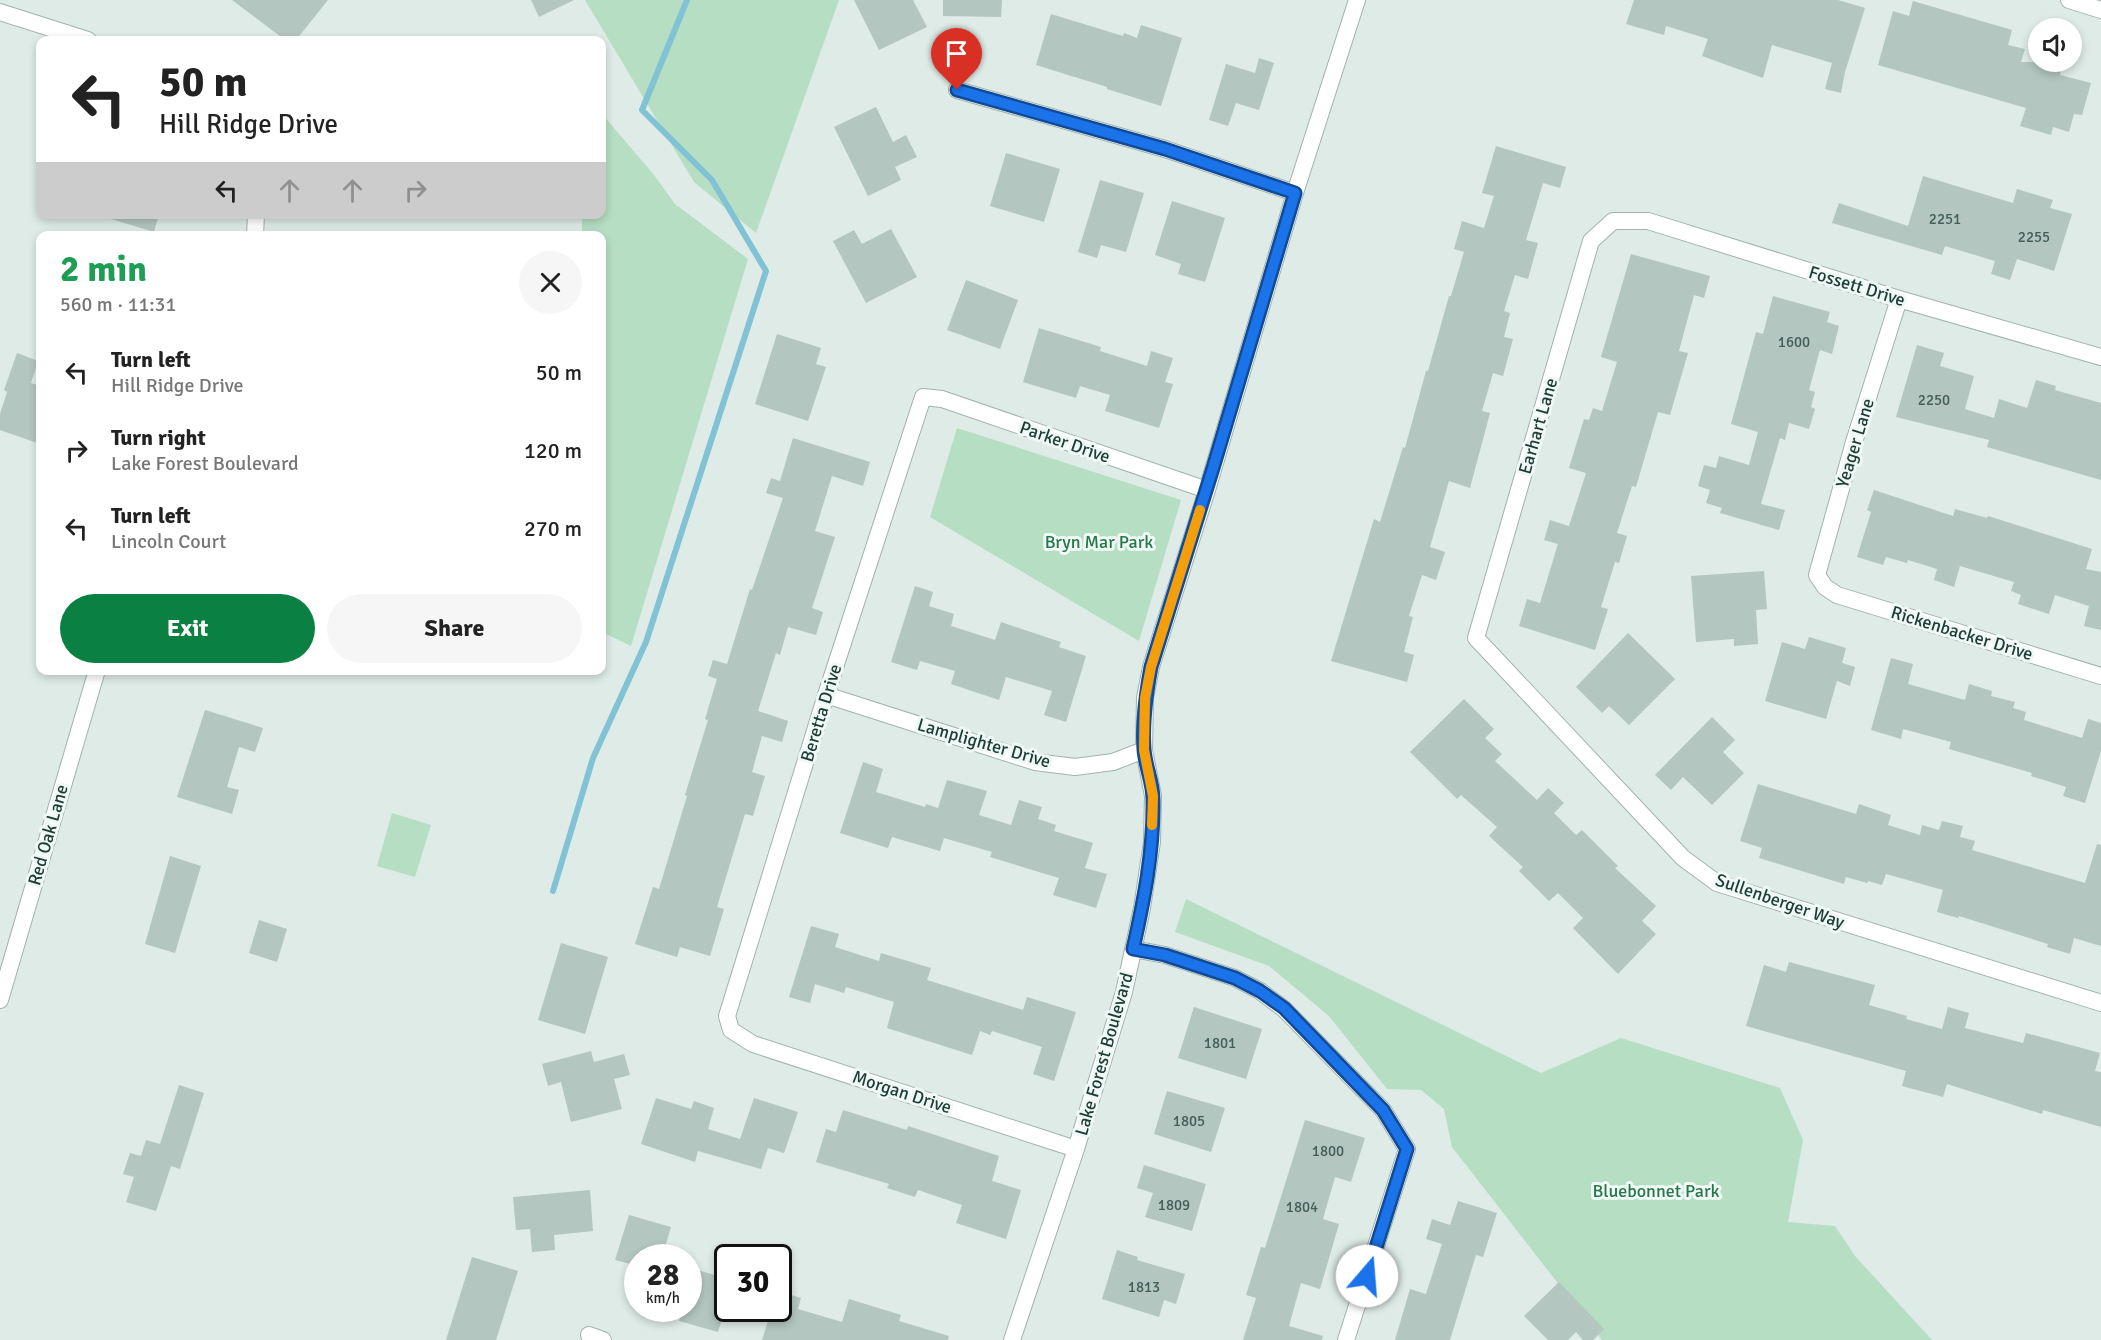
<!DOCTYPE html>
<meta charset="utf-8">
<style>
body{margin:0;font-family:Signika,sans-serif;background:#f6f6f6;color:#222;height:100vh;display:flex;flex-direction:column;font-size:22px;white-space:nowrap}
*{box-sizing:border-box;margin:0}
p{font-size:20px;color:#767676}
.icon{flex:none;width:33px;height:33px;fill:none;stroke:currentColor;stroke-width:2;stroke-linecap:round;stroke-linejoin:round}
.map{position:relative;flex:1;overflow:hidden}
.details{position:absolute;left:36px;top:231px;width:570px;height:444px;display:flex;flex-direction:column;background:#fff;border-radius:12px;box-shadow:0 3px 9px #0003}
.details>*{flex:none}
.hud{position:absolute;left:36px;top:36px;width:570px;height:183px;border-radius:12px;box-shadow:0 3px 9px #0003;background:#fff;color:#222;overflow:hidden}
.controls{position:absolute;left:2028px;top:18px;display:grid;gap:12px}
.controls a{display:grid;place-items:center;width:54px;height:54px;border-radius:50%;background:#fff;box-shadow:0 3px 9px #0003;font-size:30px}
.speed{position:absolute;left:624px;top:1244px;display:flex;gap:12px;font-size:30px;font-weight:700;text-align:center}
.speed>*{display:grid;place-content:center;width:78px;height:78px;border-radius:50%;background:#fff;box-shadow:0 3px 9px #0003;line-height:1}
.speed small{font-size:15px;font-weight:400}
.speed .limit{border:3px solid #111;border-radius:9px;background:#fff;color:#111}
.pin{position:absolute;display:grid;place-items:center;width:51px;height:51px;color:#fff;margin:-62px -26px;border-radius:50% 50% 50% 0;rotate:-45deg;box-shadow:0 0 6px #0007}
.pin .icon{rotate:45deg}
.me{position:absolute;width:66px;margin:-33px;rotate:18deg;stroke-linejoin:round;filter:drop-shadow(0 0 4px #0008)}
.turn{display:flex;align-items:center;gap:21px;height:126px;padding:0 24px;font-size:27px}
.turn .icon{width:78px;height:78px;stroke-width:2.5}
.turn b{display:block;font-size:42px;line-height:51px}
.lanes{display:flex;align-items:center;height:57px;padding:0 24px;background:#0003;justify-content:center;gap:30px;direction:ltr}
.lanes .off{opacity:.35}
.round{display:grid;place-items:center;flex:none;width:63px;height:63px;border-radius:32px;background:#f6f6f6}
.head{display:flex;align-items:center;justify-content:space-between;height:102px;padding:0 24px}
h1{font-size:36px;font-weight:700;line-height:45px;color:#1e9e55}
.cta{display:flex;gap:12px;margin-top:auto;padding:12px 24px}
.cta a{flex:1;height:69px;border-radius:36px;background:#0b8043;color:#fff;font-size:24px;font-weight:700;line-height:69px;text-align:center}
.cta a+a{background:#f6f6f6;color:#222}
ul{padding:0;list-style:none}
li{display:flex;align-items:center;gap:18px;height:78px;padding:0 24px}
li div{flex:1}
li b{display:block;font-size:22px}
li em{font-style:normal}
.map>svg:first-child{display:block}
.green{fill:#b5dec3}
.lines{fill:none;stroke-linecap:round;stroke-linejoin:round}
.stream{stroke:#81c3d5;stroke-width:6}
.building{fill:#b3c6bf}
.minor-casing{stroke:#a1b3ae;stroke-width:18}
.minor{stroke:#fff;stroke-width:16}
.route-casing{stroke:#114b97;stroke-width:15}
.route{stroke:#1a73e8;stroke-width:10}
.slow{stroke:#f59e0b;stroke-width:10}
.labels{text-anchor:middle;dominant-baseline:central;stroke-width:6;stroke-linejoin:round;paint-order:stroke}
.number-label{font-size:15px;fill:#435e58}
.street-label{font-size:18px;fill:#1e3c36;stroke:#eff8f4}
.park-label{font-size:18px;fill:#257649;stroke:#eff8f4}
</style>
<div class="map">
<svg width="2101" height="1340" viewBox="0 0 2101 1340">
<rect width="100%" height="100%" fill="#deebe6"/>
<path class="green" d="M585,0H839L756,233L694,182Z
M602,114L654,175L675,204L748,259L631,646L602,632V236L582,235V215L602,214Z
M957,428L1181,500L1139,641L930,517Z
M392,813L431,825L415,877L377,866Z
M1186,899L1541,1073L1621,1038L1780,1088L1803,1140L1788,1222L1835,1226L1855,1256L1932,1340H1602L1452,1147L1444,1109L1421,1090L1387,1089L1329,1016L1269,966L1175,932Z"/>
<g class="lines">
<path class="stream" d="M553,891L593,758L646,642L766,271L712,180L642,110L687,0"/>
</g>
<path class="building" d="M232,0H328L296,40H285Z
M531,0H574L539,17Z
M854,0H913L927,27L879,50Z
M943,0H1002L1001,17L943,16Z
M1634,0H1838L1865,8L1845,72L1841,93L1825,89L1832,63L1772,45L1763,78L1702,56L1708,39L1666,26L1664,35L1626,24Z
M1913,1L2012,30L2008,45L2025,49L2021,62H2063L2060,75L2091,83L2082,115L2074,114L2069,132L2053,127L2051,135L2020,126L2026,108L1878,65L1893,11L1909,16Z
M1051,14L1123,36L1124,33L1137,38L1141,25L1182,38L1161,106L1107,89V87L1036,65Z
M1259,58L1274,63L1259,110L1236,103L1228,126L1209,120L1226,64L1255,73Z
M876,107L893,142L906,135L917,157L895,167L901,180L868,196L834,127Z
M1496,146L1566,167L1560,188L1543,183L1526,240L1538,243L1528,279L1515,275L1504,311L1510,313L1504,337L1513,339L1503,376L1493,373L1482,411L1490,413L1470,488L1449,481L1430,547L1445,552L1436,580L1422,575L1409,616L1413,617L1404,652L1414,655L1407,682L1331,661L1374,519L1380,522L1403,447L1405,448L1426,371H1428L1449,296H1451L1464,252L1454,249L1462,221L1484,228L1494,196L1482,193Z
M1006,153L1060,169L1044,222L990,206Z
M1923,176L2013,203L2017,189L2053,200L2050,208L2072,214L2054,271L2017,259L2010,280L1991,274L1995,261L1945,246L1942,255L1832,223L1839,203L1908,226Z
M1100,180L1144,193L1126,252L1101,245L1097,258L1078,252Z
M1172,201L1225,218L1205,282L1178,274L1181,264L1155,255Z
M108,214H159L154,232L108,218Z
M891,229L917,277L866,303L833,241L854,230L862,244Z
M1631,254L1710,276L1704,298L1694,295L1679,351L1688,353L1670,415L1658,412L1636,487L1632,486L1617,533L1627,536L1619,563L1615,562L1601,607L1608,609L1595,650L1519,626L1527,599L1540,603L1558,544L1544,540L1550,520L1569,526L1586,473L1569,468L1584,419L1589,420L1593,408L1602,411L1617,362L1601,357Z
M966,280L1018,300L1000,349L947,330Z
M1773,296L1830,312L1827,322L1839,326L1832,354L1820,350L1809,390L1815,392L1811,407L1815,409L1809,429L1789,423L1785,440L1780,438L1761,504L1785,510L1779,530L1720,513L1722,508L1706,503L1710,490L1698,486L1704,465L1716,468L1719,456L1749,465L1758,432L1731,424L1756,332L1763,334Z
M1039,328L1101,347L1100,351L1147,366L1151,351L1173,358L1165,382L1173,384L1159,428L1105,411L1110,395L1080,386L1076,398L1023,382Z
M777,334L821,348L816,364L826,367L808,421L755,404Z
M1917,345L1944,353L1940,366L1974,376L1965,409L1994,418L1999,399L2027,408L2036,380L2056,386L2055,390L2101,403V480L1987,447L1989,440L1896,417Z
M17,353L38,361L31,383L40,386V444L0,430V414L7,392L4,390Z
M793,438L870,462L863,486L832,476L815,531L835,537L812,608L823,612L816,635L788,627L780,655L776,653L758,711L788,721L782,742L762,736L752,772L765,776L753,816L745,814L717,907L724,909L710,956L680,947L677,957L635,944L653,887L659,889L687,796L685,795L708,720L705,719L717,679L708,676L713,660L727,664L750,589L752,590L783,498L766,493L771,478L780,481Z
M1874,490L1953,516L1955,509L1987,518L1988,516L2092,549L2086,569L2101,572V630L2084,626L2089,606L2055,595L2049,614L2018,604L2021,595L2011,591L2014,582L1960,566L1954,587L1934,580L1937,569L1908,560L1907,563L1886,557L1883,565L1857,557L1871,512L1867,510Z
M1764,571L1767,609L1756,610L1758,644L1734,646V639L1696,642L1691,576Z
M915,586L933,592L929,606L954,614L951,626L995,640L1001,622L1061,642L1059,647L1086,656L1066,722L1044,715L1052,691L1006,677L999,700L951,684L955,671L920,661L917,670L891,662Z
M1628,633L1675,679L1629,725L1609,706L1602,713L1576,687Z
M1809,637L1846,648L1842,663L1855,667L1850,686L1837,681L1826,719L1765,701L1782,642L1805,649Z
M1891,658L1913,664L1908,684L1965,700L1969,684L1992,691L1991,696L2015,702L2013,708L2026,712L2024,720L2082,738L2088,719L2101,723V751L2085,803L2063,796L2066,787L2031,776L2032,773L1949,749L1951,742L1903,729L1901,739L1871,730Z
M1464,699L1494,729L1485,738L1502,754L1495,761L1537,800L1548,788L1564,803L1554,813L1576,835L1582,830L1618,866L1615,868L1656,906L1642,921L1656,934L1618,974L1573,928L1583,918L1558,893L1549,901L1519,871L1523,867L1489,836L1497,827L1461,795L1457,799L1410,752Z
M205,710L263,728L255,752L239,747L227,787L239,790L232,814L177,797Z
M1712,717L1735,740L1723,752L1744,773L1712,805L1683,777L1671,790L1655,775Z
M863,762L883,769L876,792L925,807L926,804L938,808L947,780L987,791L979,815L1011,825L1019,800L1042,807L1038,819L1056,825L1054,831L1093,843L1085,868L1107,874L1096,908L1053,895L1059,878L990,857L992,852L944,838L940,851L892,837L888,848L840,833Z
M1758,784L1856,814L1859,804L1891,815L1888,825L1920,835L1922,825L1939,830L1942,821L1963,826L1960,837L1975,841L1972,850L2085,883L2097,844L2101,845V946L2074,938L2070,954L2047,947L2048,944L1959,916L1958,918L1937,912L1943,890L1886,874L1882,885L1868,881L1867,883L1846,877L1844,884L1759,858L1762,848L1740,841Z
M170,856L201,866L175,953L145,944Z
M259,920L287,929L277,962L249,953Z
M811,926L839,934L835,947L879,961L881,953L931,968L927,980L1023,1010L1027,997L1076,1012L1054,1081L1033,1074L1042,1047L992,1031L990,1035L980,1031L972,1055L887,1028L894,1002L846,987L844,993L815,984L810,1003L789,997Z
M561,943L608,957L585,1034L538,1020Z
M1789,962L1875,985L1869,1005L1907,1016L1906,1019L1942,1029L1948,1007L1969,1013L1965,1028L2023,1043L2026,1033L2100,1053L2095,1071L2101,1072V1127L2043,1110L2042,1114L1947,1084L1943,1097L1902,1086L1906,1071L1746,1026L1764,965L1786,972Z
M1194,1007L1262,1029L1246,1079L1178,1058Z
M591,1051L594,1062L624,1054L630,1075L614,1079L622,1109L571,1122L561,1082L548,1086L542,1064Z
M179,1085L204,1093L180,1169L171,1166L156,1211L126,1202L134,1177L123,1174L130,1153L141,1156L146,1140L160,1144Z
M1167,1091L1225,1108L1211,1152L1154,1134Z
M656,1098L691,1109L694,1101L714,1108L708,1129L740,1139L754,1098L798,1112L784,1153L768,1148L761,1169L698,1151L695,1162L641,1144Z
M843,1110L907,1130L908,1126L999,1156L992,1181L1021,1190L1006,1239L956,1223L962,1205L918,1190L915,1197L887,1188L889,1184L816,1162L826,1129L836,1132Z
M1305,1120L1365,1138L1351,1182L1335,1177L1323,1219L1339,1224L1320,1289L1301,1283L1289,1326L1323,1336L1322,1340H1243L1256,1298L1246,1295L1261,1247L1265,1248Z
M1144,1165L1206,1184L1192,1231L1145,1217L1153,1193L1137,1188Z
M590,1190L593,1231L554,1235L555,1250L532,1252L530,1229L516,1230L513,1197Z
M1458,1201L1497,1213L1483,1257L1476,1255L1450,1340H1395L1410,1289L1426,1294L1442,1244L1426,1239L1432,1219L1450,1225Z
M629,1215L671,1227L662,1257H638V1266L615,1260Z
M1117,1250L1138,1257L1137,1260L1185,1274L1176,1304L1164,1300L1159,1317L1102,1299Z
M472,1257L518,1271L496,1340H446Z
M694,1269L728,1279V1311L725,1310L718,1332L679,1321L682,1308H688V1288Z
M1559,1282L1604,1329L1593,1340H1583L1576,1332L1568,1340H1548L1524,1316Z
M778,1291L801,1298L798,1309L842,1322L849,1299L901,1315L899,1321L949,1336L948,1340H762L772,1308H778Z"/>
<g class="lines">
<defs>
<path id="minor" d="M2069,0L2101,10
M0,12L88,40
M957,90L1165,149L1295,193
M255,236L256,214
M1899,299L1854,442L1817,575L1825,587L1837,595L2101,676
M2101,357L1899,299L1648,221H1613L1591,241L1476,638L1683,858L1717,883L2101,1003
M826,695L1035,762L1075,767L1113,762L1144,750
M1133,949L1165,955L1235,978L1260,991L1284,1009L1383,1110L1407,1149L1346,1340
M0,1000L97,670
M1076,1149L753,1044L731,1030L727,1016L826,695L923,397L942,399L1207,490
M589,1335L603,1340
M1012,1340L1076,1149L1124,992L1142,908L1152,842L1153,796L1144,750L1145,698L1151,667L1207,490L1295,193L1357,0"/>
</defs>
<use href="#minor" class="minor-casing"/>
<use href="#minor" class="minor"/>
</g>
<g class="lines">
<defs>
<path id="route" d="M957,90L1165,149L1295,193L1213,468L1151,667C1146,694 1142,722 1144,749C1145,766 1153,782 1153,799C1154,850 1144,900 1133,949L1165,955L1235,978L1260,991L1284,1008L1383,1110L1407,1149L1367,1276"/>
</defs>
<use href="#route" class="route-casing"/>
<use href="#route" class="route"/>
<path class="slow" d="M1152,825L1153,796L1144,750L1145,698L1151,667L1200,510"/>
</g>
<g class="labels">
<g class="number-label">
<text x="1945" y="219">2251</text>
<text x="2034" y="237">2255</text>
<text x="1794" y="342">1600</text>
<text x="1934" y="400">2250</text>
<text x="1220" y="1043">1801</text>
<text x="1189" y="1121">1805</text>
<text x="1328" y="1151">1800</text>
<text x="1174" y="1205">1809</text>
<text x="1302" y="1207">1804</text>
<text x="1144" y="1287">1813</text>
</g>
<g class="street-label">
<text transform="translate(1857 286) rotate(17)">Fossett Drive</text>
<text transform="translate(1538 426) rotate(-74)">Earhart Lane</text>
<text transform="translate(1065 442) rotate(19)">Parker Drive</text>
<text transform="translate(1855 443) rotate(-73)">Yeager Lane</text>
<text transform="translate(1962 633) rotate(17)">Rickenbacker Drive</text>
<text transform="translate(821 713) rotate(-73)">Beretta Drive</text>
<text transform="translate(984 743) rotate(16)">Lamplighter Drive</text>
<text transform="translate(48 835) rotate(-74)">Red Oak Lane</text>
<text transform="translate(1780 901) rotate(19)">Sullenberger Way</text>
<text transform="translate(1104 1054) rotate(-74)">Lake Forest Boulevard</text>
<text transform="translate(902 1092) rotate(18)">Morgan Drive</text>
</g>
<g class="park-label">
<text x="1099" y="542">Bryn Mar Park</text>
<text x="1656" y="1191">Bluebonnet Park</text>
</g>
</g>
</svg>
<div class="controls">
<a><svg class="icon" aria-label="sound" viewBox="0 0 24 24"><path d="M4 9h4l5-4v14l-5-4H4zM17 9q2 3 0 6"/></svg></a>
</div>
<div class="speed"><div>28<small>km/h</small></div><div class="limit">30</div></div>
<div class="pin" style="left:957px;top:90px;background:#d93025"><svg class="icon" aria-label="arrive" viewBox="0 0 24 24"><path d="M6 21V4h12l-3 4 3 4H6"/></svg></div>
<svg class="me" style="left:1367px;top:1276px" viewBox="-20 -20 40 40"><circle r="19" fill="#fff"/><path d="M0-13L10 11 0 6-10 11z" fill="#1a73e8"/></svg>
<div class="hud">
<div class="turn"><svg class="icon" aria-label="left" viewBox="0 0 24 24"><path d="M17 20v-9H6M10 6l-5 5 5 5"/></svg><div><b>50 m</b>Hill Ridge Drive</div></div>
<div class="lanes"><svg class="icon" aria-label="left" viewBox="0 0 24 24"><path d="M17 20v-9H6M10 6l-5 5 5 5"/></svg><svg class="icon off" aria-label="ahead" viewBox="0 0 24 24"><path d="M12 20V5M6 11l6-6 6 6"/></svg><svg class="icon off" aria-label="ahead" viewBox="0 0 24 24"><path d="M12 20V5M6 11l6-6 6 6"/></svg><svg class="icon off" aria-label="right" viewBox="0 0 24 24"><path d="M7 20v-9h11M14 6l5 5-5 5"/></svg></div>
</div>
<section class="details">
<div class="head"><div><h1>2 min</h1><p>560 m · 11:31</p></div><a class="round"><svg class="icon" aria-label="close" viewBox="0 0 24 24"><path d="M6 6l12 12M18 6L6 18"/></svg></a></div>
<ul>
<li><svg class="icon" aria-label="left" viewBox="0 0 24 24"><path d="M17 20v-9H6M10 6l-5 5 5 5"/></svg><div><b>Turn left</b><p>Hill Ridge Drive</p></div><em>50 m</em></li>
<li><svg class="icon" aria-label="right" viewBox="0 0 24 24"><path d="M7 20v-9h11M14 6l5 5-5 5"/></svg><div><b>Turn right</b><p>Lake Forest Boulevard</p></div><em>120 m</em></li>
<li><svg class="icon" aria-label="left" viewBox="0 0 24 24"><path d="M17 20v-9H6M10 6l-5 5 5 5"/></svg><div><b>Turn left</b><p>Lincoln Court</p></div><em>270 m</em></li>
</ul>
<div class="cta"><a>Exit</a><a>Share</a></div>
</section>
</div>
